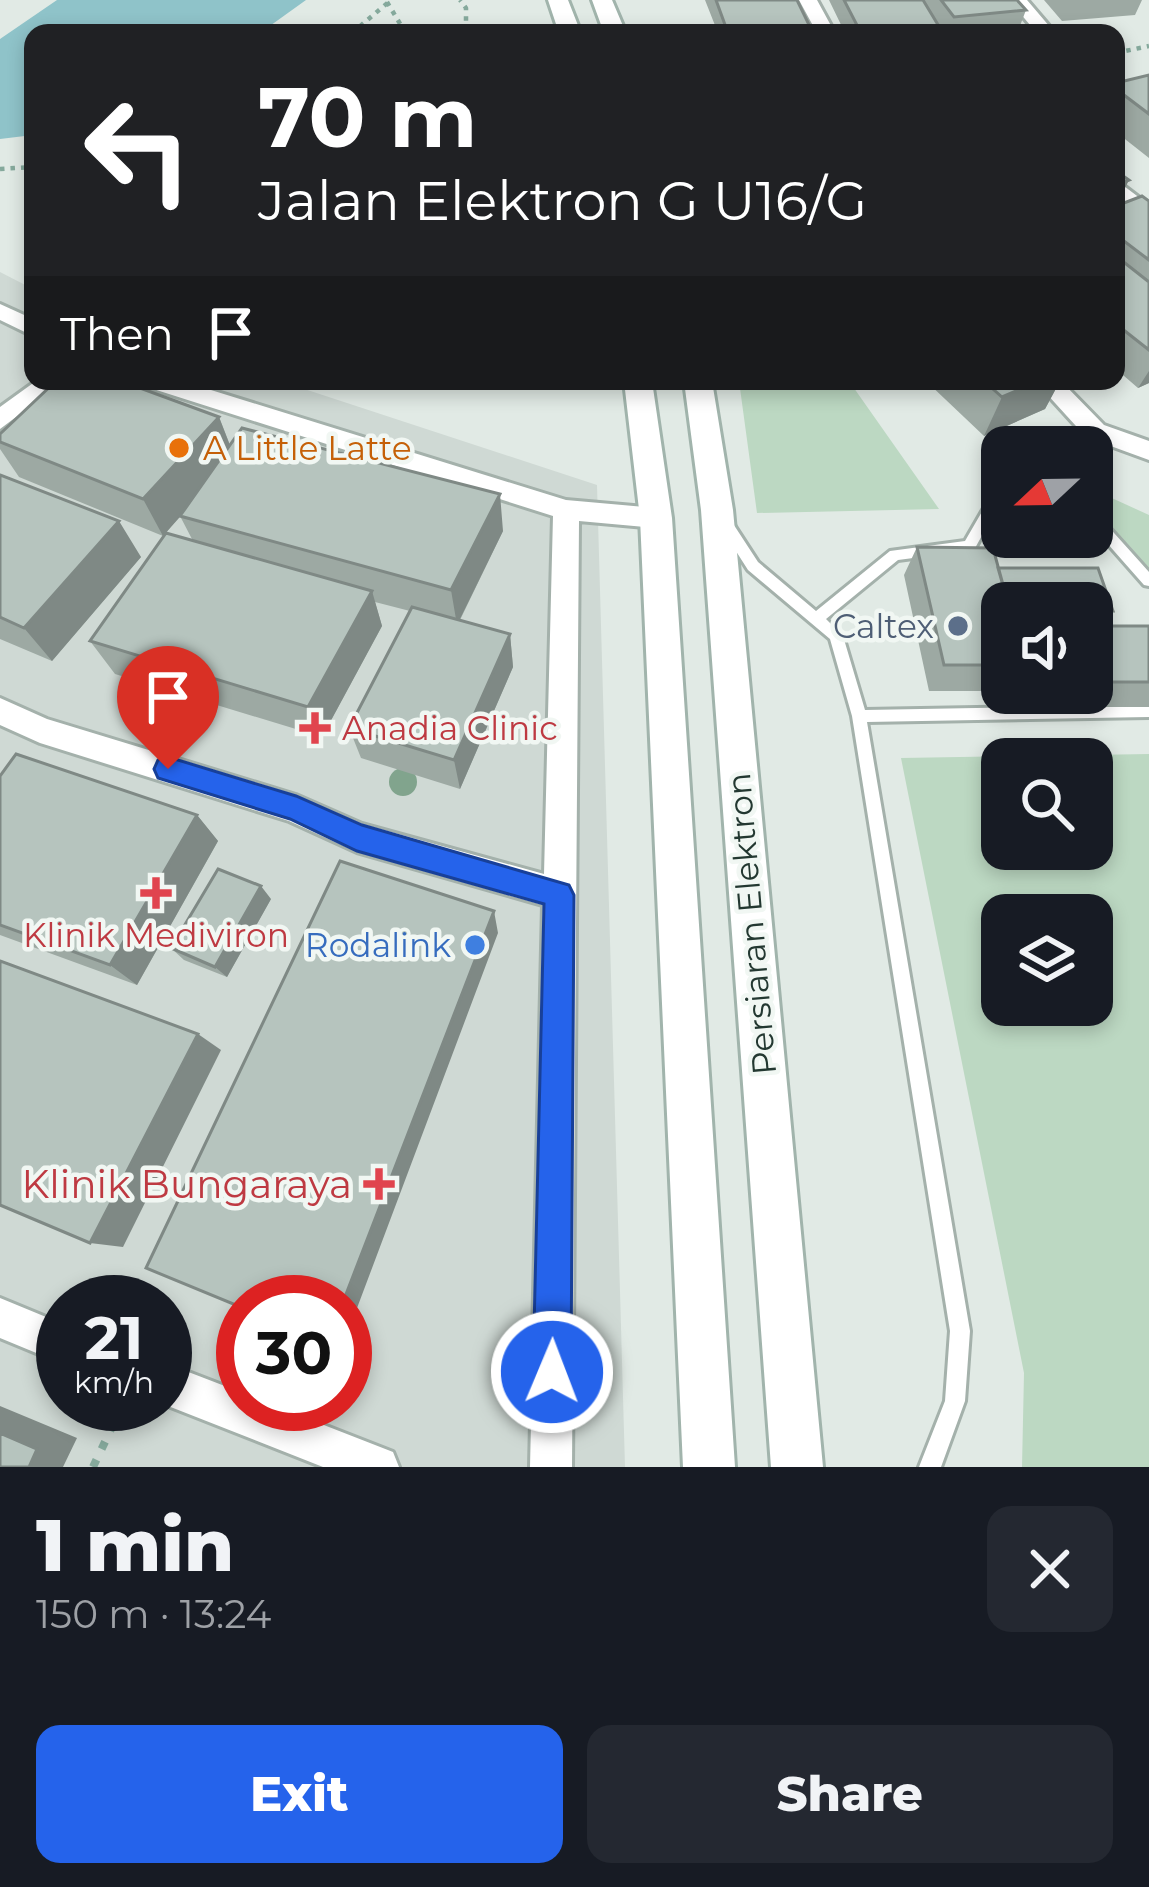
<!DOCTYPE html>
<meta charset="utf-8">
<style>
body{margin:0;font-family:Montserrat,sans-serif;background:#242831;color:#f1f3f6;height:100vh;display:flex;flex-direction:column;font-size:45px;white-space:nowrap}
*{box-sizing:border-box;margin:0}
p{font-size:39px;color:#9ea1a6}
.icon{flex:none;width:66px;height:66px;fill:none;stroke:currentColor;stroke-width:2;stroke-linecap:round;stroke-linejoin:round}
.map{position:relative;height:1467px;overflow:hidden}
.drawer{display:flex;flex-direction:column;background:#171b24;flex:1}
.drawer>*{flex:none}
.hud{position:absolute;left:24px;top:24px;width:1101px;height:366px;border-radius:24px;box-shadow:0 6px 18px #0003;background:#202124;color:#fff;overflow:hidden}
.needle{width:78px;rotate:248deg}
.fabs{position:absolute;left:981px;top:426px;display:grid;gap:24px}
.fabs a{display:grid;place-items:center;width:132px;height:132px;border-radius:24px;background:#171b24;box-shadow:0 6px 18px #0003;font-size:60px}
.speed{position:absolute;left:36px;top:1275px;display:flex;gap:24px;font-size:60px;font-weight:700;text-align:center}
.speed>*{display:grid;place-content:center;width:156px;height:156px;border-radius:50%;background:#171b24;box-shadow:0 6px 18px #0003;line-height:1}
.speed small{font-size:30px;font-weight:400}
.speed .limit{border:18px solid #d22;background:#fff;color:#111}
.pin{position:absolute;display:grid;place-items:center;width:102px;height:102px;color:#fff;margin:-123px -51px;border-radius:50% 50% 50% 0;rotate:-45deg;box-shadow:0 0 12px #0007}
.pin .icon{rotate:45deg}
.me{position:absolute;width:132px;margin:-66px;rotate:1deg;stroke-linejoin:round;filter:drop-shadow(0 0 9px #0008)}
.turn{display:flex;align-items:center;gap:42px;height:252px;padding:0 36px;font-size:54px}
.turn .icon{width:156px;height:156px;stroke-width:2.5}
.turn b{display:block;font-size:84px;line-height:102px}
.then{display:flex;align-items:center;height:114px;padding:0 36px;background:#0003;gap:24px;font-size:45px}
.round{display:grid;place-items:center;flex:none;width:126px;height:126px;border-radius:24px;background:#242831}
.overview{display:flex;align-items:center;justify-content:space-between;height:204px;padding:0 36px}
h1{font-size:72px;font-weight:800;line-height:90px}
.button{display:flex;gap:24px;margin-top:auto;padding:24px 36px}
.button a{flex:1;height:138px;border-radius:24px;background:#2563eb;color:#fff;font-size:48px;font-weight:800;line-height:138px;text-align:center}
.button a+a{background:#242831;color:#f1f3f6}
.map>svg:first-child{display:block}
.built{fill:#cfd9d4;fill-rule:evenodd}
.green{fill:#bcd8c2;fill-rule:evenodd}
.water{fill:#8fc3c9}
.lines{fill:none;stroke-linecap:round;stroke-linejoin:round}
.service-casing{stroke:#a4b1ab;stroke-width:6}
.minor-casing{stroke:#a4b1ab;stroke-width:6}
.secondary-casing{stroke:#a1b4ac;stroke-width:6}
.path-far1{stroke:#85a99c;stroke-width:4.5;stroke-dasharray:4.5 6;stroke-linecap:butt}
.path{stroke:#85a99c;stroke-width:8;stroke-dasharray:8 12;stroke-linecap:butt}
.service{fill:#fff;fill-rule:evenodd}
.minor{fill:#fff;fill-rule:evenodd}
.secondary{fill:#fff;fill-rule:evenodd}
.tree{fill:#81a48d}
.wall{fill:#9da9a3}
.shaded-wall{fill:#7f8985}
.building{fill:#b6c4be;stroke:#7f8985;stroke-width:3}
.route{fill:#2563eb;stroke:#184099;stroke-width:3}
.food-dot{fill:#e8710a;stroke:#f1f7f3;stroke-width:4.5}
.service-dot{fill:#5c6f8a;stroke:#f1f7f3;stroke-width:4.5}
.health-dot{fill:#e0444e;stroke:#f1f7f3;stroke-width:4.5}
.shop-dot{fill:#3f7fe0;stroke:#f1f7f3;stroke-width:4.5}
.labels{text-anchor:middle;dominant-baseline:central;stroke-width:9;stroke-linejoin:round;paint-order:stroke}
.food-label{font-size:33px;fill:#c56008;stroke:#f1f7f3;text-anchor:start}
.service-label{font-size:33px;fill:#4e5e75;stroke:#f1f7f3;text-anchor:end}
.health-label{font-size:33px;fill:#be3a42;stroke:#f1f7f3;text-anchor:start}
.street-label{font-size:33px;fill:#233831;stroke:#f1f7f3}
.shop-label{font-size:33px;fill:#366cbe;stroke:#f1f7f3;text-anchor:end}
.near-health-label{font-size:39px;fill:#be3a42;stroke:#f1f7f3;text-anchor:end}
</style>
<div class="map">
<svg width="1149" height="1467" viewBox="0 0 1149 1467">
<rect width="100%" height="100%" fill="#e1eae5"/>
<path class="built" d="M0,272L33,289V381H280L597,485L625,1467H0ZM63,1302H165V1404H63ZM243,1302H345V1404H243Z"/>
<path class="green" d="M739,381H849L939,509L757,513Z
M1092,489L1149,515V583L1092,524Z
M1149,754V1467H1022L1024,1373L901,758ZM1002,759H1092V849H1002ZM1002,915H1092V1005H1002Z"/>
<path class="water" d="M57,0H306L260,33H33V135L0,139V39Z"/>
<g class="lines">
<defs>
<path id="service" d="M1002,500V510H996L974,550L898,560L826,619L843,636L865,710L1149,705V717L867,722L970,1331L965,1401L941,1467H919L945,1401L950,1331L852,716L830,639L748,570L718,523L720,519H730L758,562L816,611L890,551L965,541L987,503Z
M1092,512L1097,514L1149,572V586L1144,585L1092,526Z"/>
<path id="minor" d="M799,0H817L835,33H817Z
M1009,0H1027L1050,27L1047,31H1035Z
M1116,180L1149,205V222L1116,197Z
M0,304L33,319V336L0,320Z
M36,381H64L0,429V407Z
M143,381H182L566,500L656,508L669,518L656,528L579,521L572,1467H530L543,905L357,852L289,821L40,743L0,725V698L47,719L296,795L362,824L544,874L553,516L147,387Z
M1035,381H1061L1104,425L1149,441V460L1086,437Z
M0,1298L63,1324V1364L0,1338Z
M165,1363L243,1393V1404H270L393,1452L399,1467H323L163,1404Z"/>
<path id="secondary" d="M548,0H568L581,33H559Z
M592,0H612L626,33H604Z
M624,381H652L672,518L735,1467H683L640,518Z
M684,381H712L733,510L823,1467H771L701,510Z"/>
</defs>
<use href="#service" class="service-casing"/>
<use href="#minor" class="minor-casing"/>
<use href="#secondary" class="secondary-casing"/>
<path class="path-far1" d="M387,2L402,27L414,33
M352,33L391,0
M452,33L466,26V8L460,0
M1116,53L1149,46
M0,169L33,167"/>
<path class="path" d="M93,1467L123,1404"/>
<use href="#service" class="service"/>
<use href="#minor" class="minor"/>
<use href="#secondary" class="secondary"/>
</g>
<circle class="tree" cx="403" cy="782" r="14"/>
<path class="wall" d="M705,0H797L813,33H718Z
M829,0H1017L1026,10L1018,31L845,33Z
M1044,0H1142L1135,15L1062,21Z
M1149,75V158L1116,132V83Z
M1116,171V206L1149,201V383L1138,388L1116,369Z
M926,381H1060L1045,409L984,436Z
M219,417L230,445L503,531L460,620L510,634L513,667L460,789L361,758L349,728L410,611L375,602L382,626L322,737L115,674L90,641L193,541L180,516L163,536L19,477L0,449V434Z
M0,475L141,557L52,661L0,639Z
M917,547L993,548L998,568H1098L1113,611L1101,626H1149V707H1045L1041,693H1092V603H1002V691H929L904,575Z
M0,776L197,815L218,841L137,985L0,935Z
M271,899L227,977L184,960L171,948Z"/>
<path class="shaded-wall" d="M1129,180L1116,206V185Z
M1149,371V383L1138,388Z
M1039,381H1060L1045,409L984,436L1002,397Z
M219,417L234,456L163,536L143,499Z
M500,494L503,531L457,625L451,590Z
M119,521L141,557L52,661L24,628Z
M372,591L382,626L322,737L308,707Z
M510,634L513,667L460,789L454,760Z
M197,815L218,841L137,985L110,965Z
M261,886L271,899L227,977L215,967Z
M494,911L498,933L345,1340V1302H343Z
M198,1034L221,1050L123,1247L90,1243Z
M0,1406L77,1438L63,1467H29L0,1433Z"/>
<path class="building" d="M716,0H797L813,33H728Z
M844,0H923L943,33H861Z
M941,0H1017L1026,10L954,17Z
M1149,75V114L1116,89V83Z
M1116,171L1129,180L1116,185Z
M1142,196L1149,201V260L1116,235V206Z
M1116,256L1149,282V350L1116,324Z
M56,381H121L219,417L143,499L0,442V434Z
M984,381H1039L1002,397Z
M242,428L500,494L451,590L180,516Z
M0,475L119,521L24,628L0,617Z
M166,533L372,591L308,707L90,641Z
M917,547L993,548L1008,603H1002V665H944Z
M998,568H1098L1113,611H1092V603H1008Z
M412,607L510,634L454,760L349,728Z
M1092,626H1149V682H1092Z
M16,754L197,815L110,965L0,925V776Z
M340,861L494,911L343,1302H243V1308L146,1268Z
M218,869L261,886L215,967L171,948Z
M0,961L198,1034L90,1243L0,1205Z
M0,1433L37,1449L29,1467H0Z"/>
<path class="route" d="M168,757L296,796L362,825L569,885L574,895L571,1372L565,1385L552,1390L539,1385L533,1372L544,904L357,851L290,819L158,778L154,769L158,760Z"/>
<circle class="food-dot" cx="179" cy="448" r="12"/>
<circle class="service-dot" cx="958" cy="626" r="12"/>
<g class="health-dot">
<path d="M309 710h12v12h12v12h-12v12h-12v-12h-12v-12h12z"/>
<path d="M150 875h12v12h12v12h-12v12h-12v-12h-12v-12h12z"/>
<path d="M373 1166h12v12h12v12h-12v12h-12v-12h-12v-12h12z"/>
</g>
<circle class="shop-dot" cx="475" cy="945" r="12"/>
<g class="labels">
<g class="food-label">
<text x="203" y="448">A Little Latte</text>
</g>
<g class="service-label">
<text x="934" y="626">Caltex</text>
</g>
<g class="health-label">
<text x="342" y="728">Anadia Clinic</text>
<text x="156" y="935" text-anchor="middle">Klinik Mediviron</text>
</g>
<g class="street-label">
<text transform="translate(751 924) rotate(-95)">Persiaran Elektron</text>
</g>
<g class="shop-label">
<text x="451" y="945">Rodalink</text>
</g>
<g class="near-health-label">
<text x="352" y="1184">Klinik Bungaraya</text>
</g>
</g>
</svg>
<div class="fabs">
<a><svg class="needle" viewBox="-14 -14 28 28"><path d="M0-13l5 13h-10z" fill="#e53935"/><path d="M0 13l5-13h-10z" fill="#9ea1a6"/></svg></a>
<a><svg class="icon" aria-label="sound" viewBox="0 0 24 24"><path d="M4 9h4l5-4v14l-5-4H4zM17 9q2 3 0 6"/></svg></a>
<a><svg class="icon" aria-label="search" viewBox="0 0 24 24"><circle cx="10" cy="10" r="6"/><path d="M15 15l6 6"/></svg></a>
<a><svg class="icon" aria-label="layers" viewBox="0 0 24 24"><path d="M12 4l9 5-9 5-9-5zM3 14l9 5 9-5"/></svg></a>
</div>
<div class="speed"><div>21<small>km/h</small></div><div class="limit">30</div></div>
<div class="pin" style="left:168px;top:769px;background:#d93025"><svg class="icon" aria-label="arrive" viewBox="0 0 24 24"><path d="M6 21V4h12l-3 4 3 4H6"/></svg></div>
<svg class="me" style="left:552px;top:1372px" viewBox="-20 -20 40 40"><circle r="17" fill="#2563eb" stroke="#fff" stroke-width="3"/><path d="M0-11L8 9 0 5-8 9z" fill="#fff"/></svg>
<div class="hud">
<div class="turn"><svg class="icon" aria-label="left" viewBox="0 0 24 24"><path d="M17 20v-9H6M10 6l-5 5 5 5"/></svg><div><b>70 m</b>Jalan Elektron G U16/G</div></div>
<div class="then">Then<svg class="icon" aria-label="arrive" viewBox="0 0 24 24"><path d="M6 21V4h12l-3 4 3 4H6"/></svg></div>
</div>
</div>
<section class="drawer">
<div class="overview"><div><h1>1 min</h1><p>150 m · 13:24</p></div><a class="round"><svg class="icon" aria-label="close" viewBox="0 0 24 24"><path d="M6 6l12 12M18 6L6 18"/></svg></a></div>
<div class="button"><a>Exit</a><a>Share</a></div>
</section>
